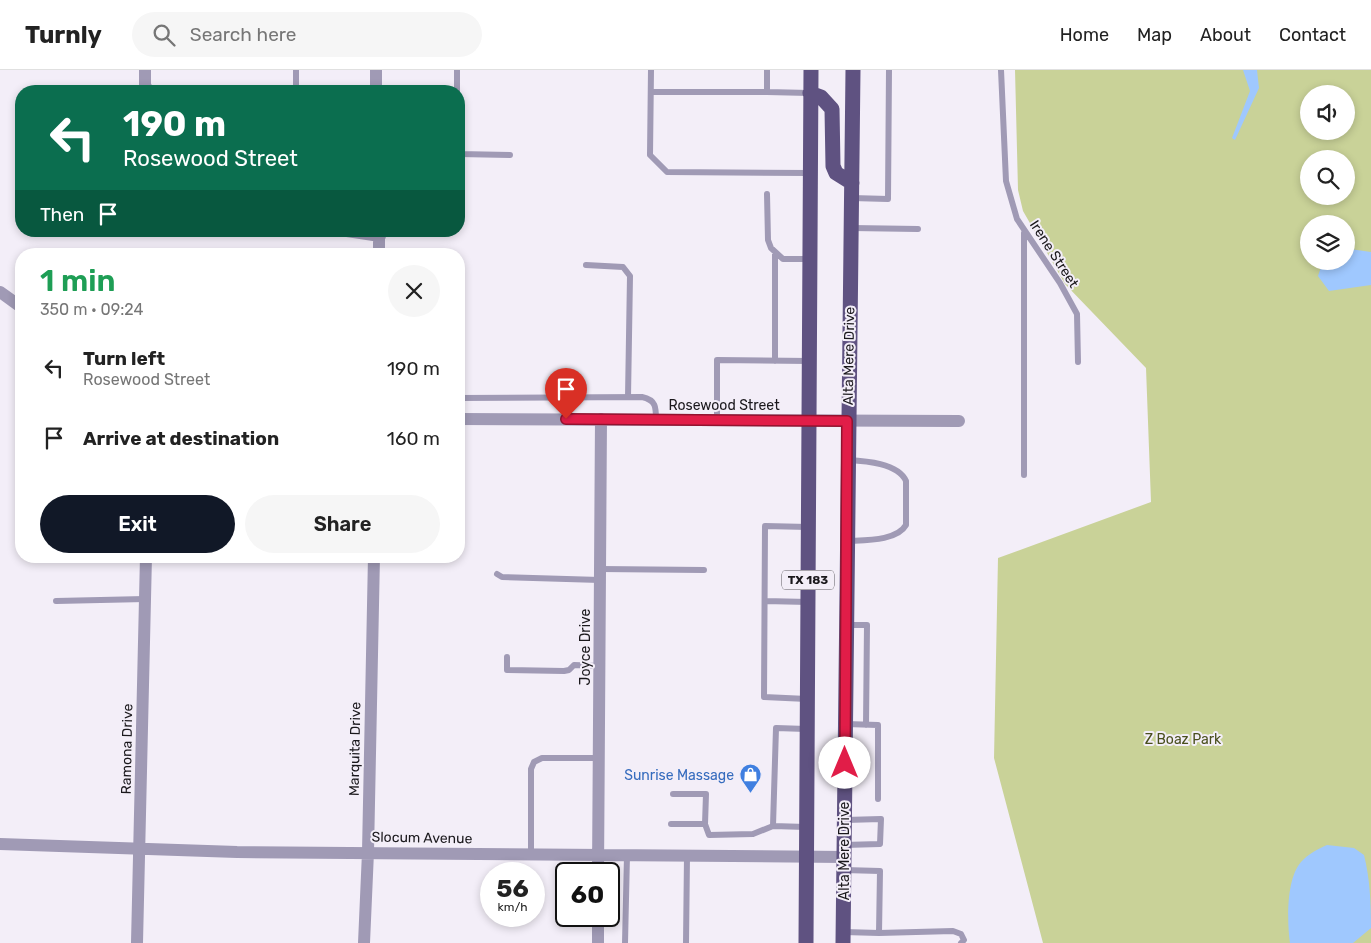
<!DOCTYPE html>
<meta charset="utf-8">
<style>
body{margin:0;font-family:Rubik,sans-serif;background:#f6f6f6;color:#222;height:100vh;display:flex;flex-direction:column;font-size:19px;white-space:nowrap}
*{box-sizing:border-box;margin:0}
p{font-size:16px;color:#767676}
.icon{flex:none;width:28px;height:28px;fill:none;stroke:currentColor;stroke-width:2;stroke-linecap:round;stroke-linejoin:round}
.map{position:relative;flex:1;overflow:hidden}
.sheet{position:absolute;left:15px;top:178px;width:450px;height:315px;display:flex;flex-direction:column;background:#fff;border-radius:20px;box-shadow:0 2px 8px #0003}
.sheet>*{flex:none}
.banner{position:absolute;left:15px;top:15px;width:450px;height:152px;border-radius:20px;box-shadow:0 2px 8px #0003;background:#0b6e4f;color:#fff;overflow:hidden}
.buttons{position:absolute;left:1300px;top:15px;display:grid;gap:10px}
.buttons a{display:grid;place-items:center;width:55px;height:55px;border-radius:50%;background:#fff;box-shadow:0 2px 8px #0003;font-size:25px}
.speed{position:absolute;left:480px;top:792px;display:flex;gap:10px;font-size:25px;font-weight:700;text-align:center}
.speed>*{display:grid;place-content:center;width:65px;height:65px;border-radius:50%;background:#fff;box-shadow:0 2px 8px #0003;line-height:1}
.speed small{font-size:12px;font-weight:400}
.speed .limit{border:2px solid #111;border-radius:8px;background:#fff;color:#111}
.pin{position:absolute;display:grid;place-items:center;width:42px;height:42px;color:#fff;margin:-51px -21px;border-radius:50% 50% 50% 0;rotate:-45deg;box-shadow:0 0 5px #0007}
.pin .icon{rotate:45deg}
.me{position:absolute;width:55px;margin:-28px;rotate:0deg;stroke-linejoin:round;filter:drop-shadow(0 0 4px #0008)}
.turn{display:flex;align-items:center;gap:18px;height:105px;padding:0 25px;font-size:22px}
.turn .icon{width:65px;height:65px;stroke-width:2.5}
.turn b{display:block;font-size:35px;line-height:42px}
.then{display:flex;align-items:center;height:48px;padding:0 25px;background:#0003;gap:10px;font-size:19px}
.round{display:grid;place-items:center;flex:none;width:52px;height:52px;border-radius:26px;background:#f6f6f6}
.headline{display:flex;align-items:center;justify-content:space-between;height:85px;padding:0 25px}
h1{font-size:30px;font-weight:600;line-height:38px;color:#1e9e55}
.cta{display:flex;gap:10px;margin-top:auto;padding:10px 25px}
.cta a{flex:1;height:58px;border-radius:30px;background:#111827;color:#fff;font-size:20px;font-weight:600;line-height:58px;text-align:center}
.cta a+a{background:#f6f6f6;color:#222}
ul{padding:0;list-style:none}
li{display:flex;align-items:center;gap:15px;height:70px;padding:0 25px}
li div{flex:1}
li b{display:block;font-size:19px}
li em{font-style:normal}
header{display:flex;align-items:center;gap:30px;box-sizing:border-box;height:70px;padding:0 25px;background:#fff;border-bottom:1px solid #e0e0e0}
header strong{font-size:24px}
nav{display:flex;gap:28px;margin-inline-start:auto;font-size:18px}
.search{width:350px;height:45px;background:#f6f6f6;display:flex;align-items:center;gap:12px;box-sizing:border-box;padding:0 18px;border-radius:28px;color:#767676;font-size:19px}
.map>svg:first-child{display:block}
.green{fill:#c9d298;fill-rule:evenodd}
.water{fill:#9fc8fe}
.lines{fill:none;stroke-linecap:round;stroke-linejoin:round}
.lane{stroke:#a09ab5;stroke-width:6}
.street{stroke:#a09ab5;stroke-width:12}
.primary{stroke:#5f5281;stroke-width:15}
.route-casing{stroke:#92132f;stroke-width:12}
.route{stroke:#e11d48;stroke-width:9}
.labels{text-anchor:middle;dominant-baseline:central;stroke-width:4;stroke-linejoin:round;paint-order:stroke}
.shield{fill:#f3eef8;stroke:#5b585e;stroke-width:1}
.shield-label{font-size:12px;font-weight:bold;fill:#1a181c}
.street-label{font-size:14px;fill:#1a181c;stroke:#f3eef8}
.park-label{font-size:14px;fill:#494f1d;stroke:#f3eef8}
.shop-label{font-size:14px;fill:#366cbe;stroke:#f3eef8;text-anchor:end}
</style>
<header>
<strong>Turnly</strong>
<div class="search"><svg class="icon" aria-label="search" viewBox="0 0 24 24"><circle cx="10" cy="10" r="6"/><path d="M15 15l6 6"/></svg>Search here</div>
<nav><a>Home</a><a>Map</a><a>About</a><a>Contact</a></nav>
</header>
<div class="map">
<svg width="1371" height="873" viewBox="0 0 1371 873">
<rect width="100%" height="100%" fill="#f3eef8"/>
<path class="green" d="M1015,0H1371V873H1043L994,688L998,488L1151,432L1146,298L1065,214L1023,141L1018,120ZM1309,24H1346V61H1309ZM1309,89H1346V126H1309ZM1309,154H1346V191H1309Z"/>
<path class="water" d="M1243,0H1257L1259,18L1235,70L1232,68L1250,21Z
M1350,179L1371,182V215L1329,221L1318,206L1323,191H1346V180Z
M1327,775L1354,778L1364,785C1370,809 1371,833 1371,858L1353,873H1290C1287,852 1286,809 1301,792C1308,784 1318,779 1327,775Z"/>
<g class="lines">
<path class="lane" d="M457,0V21
M651,0L650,85L667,102L809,103
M767,0V22L809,23
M1001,0L1006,111L1017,149L1060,213L1077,244L1078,292
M296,21V0
M651,22H767
M459,75V84L510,85
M767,124L768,170L771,178L783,189H809
M852,128L888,129L889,0
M852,158L918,159
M1024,163V405
M586,195L623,197L630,206L628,327
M775,291V182
M459,328L642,327C656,330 656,337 656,350
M717,350V290L809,291
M848,390C865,391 898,393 906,411V455C897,471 865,470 848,471
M600,499L704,500
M497,504L502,507L600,510
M56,531L145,529
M765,531L808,532
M846,555H867L866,655
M507,587V600L564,601L569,600L574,595L600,596
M807,629L764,627L765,456L808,457
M846,654L878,655V729
M673,724H706L705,754L709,765L753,764L773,756
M671,754H705
M806,757L773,756L776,658L806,659
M844,775L880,774L881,749L845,750
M531,784V699L534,692L542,688H599
M844,800L880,801L879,863L844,862
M879,863L953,861L961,864L964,870L961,873
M625,873L627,785
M686,873L687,786"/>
<path class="street" d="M145,0V15L148,21
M376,0V21
M347,161L380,166
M379,184V161
M0,222L21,237
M459,349L959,351
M0,774L237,782L844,787
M598,804L601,349
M137,873L146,486
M364,873L368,782L374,486
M598,873V846"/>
<path class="primary" d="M810,23L821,27L832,39L833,96L836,103L852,113
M806,873L811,0
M843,873L853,0"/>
</g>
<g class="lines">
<defs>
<path id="route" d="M566,349L847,351L845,693"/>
</defs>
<use href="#route" class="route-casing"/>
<use href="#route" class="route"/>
</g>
<defs>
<symbol id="shop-pin" viewBox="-11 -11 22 30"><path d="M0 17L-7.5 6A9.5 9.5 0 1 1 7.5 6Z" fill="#3f7fe0" stroke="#f3eef8"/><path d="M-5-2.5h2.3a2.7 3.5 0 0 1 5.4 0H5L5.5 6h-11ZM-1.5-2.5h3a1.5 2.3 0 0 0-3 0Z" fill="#fff"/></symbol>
</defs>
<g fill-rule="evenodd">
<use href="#shop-pin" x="738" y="692" width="25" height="34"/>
</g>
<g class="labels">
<rect class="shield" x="782" y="500.5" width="52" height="19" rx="4"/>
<g class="shield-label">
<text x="808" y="510">TX 183</text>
</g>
<g class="street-label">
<text transform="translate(1054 184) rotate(57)">Irene Street</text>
<text transform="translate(849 286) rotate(-89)">Alta Mere Drive</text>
<text x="724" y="335">Rosewood Street</text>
<text transform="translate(585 577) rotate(-90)">Joyce Drive</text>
<text transform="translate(127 679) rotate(-89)">Ramona Drive</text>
<text transform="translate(355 679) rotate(-89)">Marquita Drive</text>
<text transform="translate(422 768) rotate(1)">Slocum Avenue</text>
<text transform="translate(844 781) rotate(-90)">Alta Mere Drive</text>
</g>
<g class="park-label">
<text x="1183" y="669">Z Boaz Park</text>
</g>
<g class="shop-label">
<text x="734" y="705">Sunrise Massage</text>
</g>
</g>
</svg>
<div class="buttons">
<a><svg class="icon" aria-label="sound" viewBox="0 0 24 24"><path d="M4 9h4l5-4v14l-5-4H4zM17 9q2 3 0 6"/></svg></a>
<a><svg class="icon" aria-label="search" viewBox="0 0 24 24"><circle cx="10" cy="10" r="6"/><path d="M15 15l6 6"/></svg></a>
<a><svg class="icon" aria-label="layers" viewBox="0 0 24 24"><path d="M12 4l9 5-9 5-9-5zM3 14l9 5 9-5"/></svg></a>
</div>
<div class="speed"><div>56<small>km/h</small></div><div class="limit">60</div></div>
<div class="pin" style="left:566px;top:349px;background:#d93025"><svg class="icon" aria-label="arrive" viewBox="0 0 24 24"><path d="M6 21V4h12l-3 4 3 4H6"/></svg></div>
<svg class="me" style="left:845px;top:693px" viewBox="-20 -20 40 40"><circle r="19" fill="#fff"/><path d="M0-13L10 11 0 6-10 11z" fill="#e11d48"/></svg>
<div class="banner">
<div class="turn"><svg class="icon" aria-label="left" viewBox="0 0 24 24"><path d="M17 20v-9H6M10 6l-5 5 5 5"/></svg><div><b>190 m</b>Rosewood Street</div></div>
<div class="then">Then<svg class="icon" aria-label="arrive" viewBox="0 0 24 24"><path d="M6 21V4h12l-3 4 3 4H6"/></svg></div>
</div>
<section class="sheet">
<div class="headline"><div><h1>1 min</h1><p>350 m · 09:24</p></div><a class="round"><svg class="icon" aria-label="close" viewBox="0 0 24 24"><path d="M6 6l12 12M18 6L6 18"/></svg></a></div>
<ul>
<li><svg class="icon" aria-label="left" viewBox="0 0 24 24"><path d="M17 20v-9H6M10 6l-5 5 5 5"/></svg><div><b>Turn left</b><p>Rosewood Street</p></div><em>190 m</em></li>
<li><svg class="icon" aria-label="arrive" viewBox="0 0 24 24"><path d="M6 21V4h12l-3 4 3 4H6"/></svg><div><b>Arrive at destination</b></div><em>160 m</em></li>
</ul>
<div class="cta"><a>Exit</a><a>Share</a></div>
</section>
</div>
